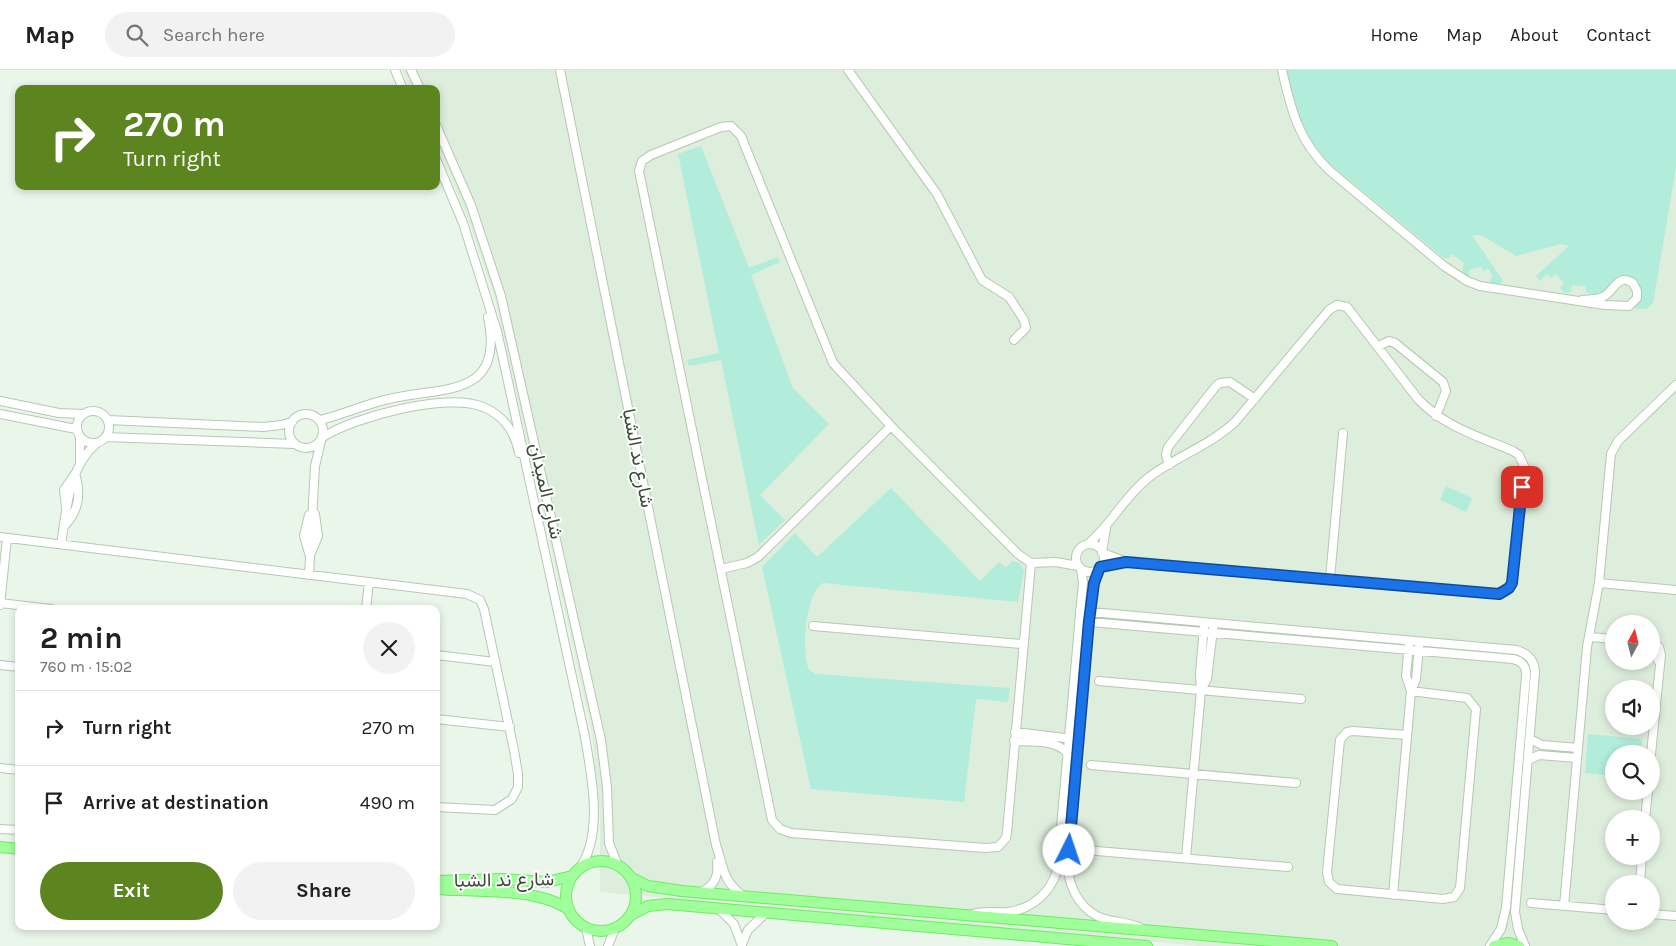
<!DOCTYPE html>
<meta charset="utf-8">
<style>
body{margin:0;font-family:Karla,Vazirmatn,sans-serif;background:#f2f2f2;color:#202124;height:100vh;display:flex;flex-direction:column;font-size:19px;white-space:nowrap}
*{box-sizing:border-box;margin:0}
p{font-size:16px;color:#757577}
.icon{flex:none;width:28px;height:28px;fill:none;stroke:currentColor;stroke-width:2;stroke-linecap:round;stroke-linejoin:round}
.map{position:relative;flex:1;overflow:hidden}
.panel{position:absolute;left:15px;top:535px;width:425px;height:325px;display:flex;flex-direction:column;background:#fff;border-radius:10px;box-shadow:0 2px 8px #0003}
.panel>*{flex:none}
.guide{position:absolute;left:15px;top:15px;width:425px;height:105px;border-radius:10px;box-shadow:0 2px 8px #0003;background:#5c851f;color:#fff;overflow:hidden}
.needle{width:32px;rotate:7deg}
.tools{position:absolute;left:1605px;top:545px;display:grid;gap:10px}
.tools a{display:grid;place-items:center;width:55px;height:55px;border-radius:50%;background:#fff;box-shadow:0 2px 8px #0003;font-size:25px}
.pin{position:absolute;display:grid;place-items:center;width:42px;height:42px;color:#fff;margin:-21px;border-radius:10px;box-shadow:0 2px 8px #0006}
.me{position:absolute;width:55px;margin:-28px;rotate:4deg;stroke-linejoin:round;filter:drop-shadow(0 0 4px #0008)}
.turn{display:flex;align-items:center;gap:18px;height:105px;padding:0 25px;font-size:22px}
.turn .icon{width:65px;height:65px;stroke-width:2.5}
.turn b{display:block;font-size:35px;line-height:42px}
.round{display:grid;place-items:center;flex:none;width:52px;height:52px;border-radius:26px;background:#f2f2f2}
.summary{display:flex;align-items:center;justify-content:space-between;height:85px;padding:0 25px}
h1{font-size:30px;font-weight:700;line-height:38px}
.cta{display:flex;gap:10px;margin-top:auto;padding:10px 25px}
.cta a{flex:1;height:58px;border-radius:30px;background:#5c851f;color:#fff;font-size:20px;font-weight:700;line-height:58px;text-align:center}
.cta a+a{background:#f2f2f2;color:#202124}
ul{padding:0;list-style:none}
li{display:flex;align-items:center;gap:15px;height:75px;padding:0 25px;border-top:1px solid #e0e0e0}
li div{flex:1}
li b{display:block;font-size:19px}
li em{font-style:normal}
header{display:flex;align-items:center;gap:30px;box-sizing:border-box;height:70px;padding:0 25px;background:#fff;border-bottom:1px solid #e0e0e0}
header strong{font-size:24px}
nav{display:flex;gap:28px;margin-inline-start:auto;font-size:18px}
.search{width:350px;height:45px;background:#f2f2f2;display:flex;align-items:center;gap:12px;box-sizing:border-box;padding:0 18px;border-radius:28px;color:#757577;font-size:19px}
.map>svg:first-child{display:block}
.residential{fill:#deeedc;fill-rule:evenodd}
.green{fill:#b2ecda}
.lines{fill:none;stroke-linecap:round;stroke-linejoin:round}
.minor-casing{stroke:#b5c8b2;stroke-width:10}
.major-casing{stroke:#6ceb63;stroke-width:12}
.minor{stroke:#fff;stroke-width:8}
.major{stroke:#a0ff9b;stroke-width:10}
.route-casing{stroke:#114b97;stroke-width:12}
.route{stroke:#1a73e8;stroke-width:9}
.labels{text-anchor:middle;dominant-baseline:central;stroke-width:4;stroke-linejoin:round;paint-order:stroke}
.street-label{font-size:19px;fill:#3b4b38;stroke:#fff}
</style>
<header>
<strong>Map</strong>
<div class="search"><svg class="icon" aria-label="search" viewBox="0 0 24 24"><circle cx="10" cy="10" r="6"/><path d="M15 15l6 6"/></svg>Search here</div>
<nav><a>Home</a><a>Map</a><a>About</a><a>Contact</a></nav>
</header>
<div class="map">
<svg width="1676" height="876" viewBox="0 0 1676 876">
<rect width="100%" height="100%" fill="#ebf6eb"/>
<path class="residential" d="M402,0H1676V876H1200L600,822V744L592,663L496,232L468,149L436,73V19H411ZM1614,554H1651V591H1614ZM1614,619H1651V656H1614ZM1614,684H1651V721H1614ZM1614,749H1651V786H1614ZM1614,814H1651V851H1614Z"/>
<path class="green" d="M1286,0H1676V97L1653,233L1646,239L1632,238L1640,221L1617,209L1605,221L1595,226L1586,222L1585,216L1572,215L1571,222L1565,223L1560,218L1564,213L1556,204L1551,208L1547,204L1540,211L1536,206L1569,176L1561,174L1516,186L1481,165H1472L1503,211L1499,215L1491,213L1490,210L1493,206L1488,198L1483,201L1481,196L1469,200V206L1462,202L1464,193L1452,184L1449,188H1444L1319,85C1301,58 1293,31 1286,0Z
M701,76L749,198L778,187L780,192L751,205L793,318L829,354L760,425L785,450L759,475L721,290L689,296L687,290L719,283L678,84Z
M1446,416L1472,428L1466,442L1440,430Z
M891,418L980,511L999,492L1006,498L1012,491L1020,493L1024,501L1018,532L823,513C805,524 801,581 809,600L816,604L1010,618L1008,632L976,629L964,732L811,719L762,497L795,463L817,487Z
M1588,664L1642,669L1641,684H1614V706L1585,703Z"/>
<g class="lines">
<defs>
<path id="minor" d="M395,0L403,19
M411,0L420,19
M560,0L716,775C724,798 722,810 743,826
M848,0L937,124L982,210L1009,227L1024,250L1026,258L1014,270
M1282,0C1291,40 1299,72 1330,101L1444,196L1467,211L1480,216L1605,235L1629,236L1637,228V221L1633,213C1617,203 1615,221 1603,227C1596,230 1589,229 1582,230
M436,55L471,135L501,226L601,670L607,717L609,773L618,796
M731,56L741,66L833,293L891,356L1018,484L1031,493L1007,762L1006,768L998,777L985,778L791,763L780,759L772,750L639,101L642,91L651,85L721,57Z
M436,89L463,153L497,261L584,662C591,701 605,767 578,800
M1379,276L1389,271L1395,273L1443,312L1446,321L1436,346
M0,331L59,343L83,344
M77 357a16 16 0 1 1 32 0a16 16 0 1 1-32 0Z
M289 361a17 17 0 1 1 34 0a17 17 0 1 1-34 0Z
M0,344L76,359
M108,350L263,357L281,355L292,352
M320,350C343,345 365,334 389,329C443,316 505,329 488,247
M106,367L295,374
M323,367C354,347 447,322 483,337C503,345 515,362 519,383
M80,392V367
M1169,395L1166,385L1168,377L1216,316L1220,313L1230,312L1255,329
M66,454C79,440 81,422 75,404L64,420L66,437
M0,467L467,524L480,530L484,539L514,680L518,704V717L512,729L495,740L436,737
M1076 488a14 14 0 1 1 28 0a14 14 0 1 1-28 0Z
M61,474C67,439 68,397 97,373
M1088,474C1111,455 1124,427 1148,408C1175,387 1209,376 1235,352L1329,240L1337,235L1347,237L1350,241L1418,329C1443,356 1480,367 1513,381L1519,385L1524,396L1512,513L1505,522L1499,524L1126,492L1101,497
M1102,482L1106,458
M309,483L304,466L309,445
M311,483L318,466L315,444
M1103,483L1124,491
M1031,493L1056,492L1078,496
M1100,498L1095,510L1089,551L1068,799C1070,821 1083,843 1105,849C1117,852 1128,853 1139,857
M721,499L747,493L758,487L891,356
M309,505L315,396L321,371
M1330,509L1343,363
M1599,513L1676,520
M0,533L51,539
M0,535L7,468
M366,539L369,512
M1080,541L1516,580C1528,583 1534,590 1535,602L1515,842L1518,859L1525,876
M1079,551L1513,589C1522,591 1527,597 1526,606L1506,838L1501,859L1490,876
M813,556L1022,574
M1590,567L1614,569
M1409,574L1406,606L1411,621
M1651,578L1659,592
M436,585L495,592
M0,595L19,597
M1099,611L1301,629
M1201,620L1207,609L1213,559
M436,649L510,657
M1015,662L1073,669
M1407,665L1353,661L1347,662L1340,670L1327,802L1329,812L1337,819L1443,829L1454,827L1460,818L1476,639L1467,628L1411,621
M1530,669L1542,675L1578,678
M1014,671C1031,672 1057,669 1068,684
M1651,684L1661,585L1659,577L1651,572
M1528,690L1539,685L1577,688
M1091,695L1296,713
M0,698L19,700
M1645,749L1648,721
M0,759L19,760
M1085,780L1288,797
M1186,788L1201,620L1200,604L1204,556
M1640,814L1642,786
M701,822C714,816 719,807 717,792
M1393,825L1411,621L1416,609L1419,576
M1531,833L1614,840
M1564,836L1587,577L1599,513L1611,384L1618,371L1676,315
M719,839L734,854L742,876
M973,844C985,840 996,843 1008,842C1032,839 1050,823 1057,801L1083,512L1081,499
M1651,844L1676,846
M586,858L590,876
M742,874L748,860L766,843
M608,876L615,858"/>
<path id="major" d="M0,777L19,779
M566 826a35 35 0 1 1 70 0a35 35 0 1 1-70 0Z
M630,807L648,816L682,821L1332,876
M436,811L502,809L547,812L572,806
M436,819C475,822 535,817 568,839
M631,845L648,836L667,834L1147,876
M1494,876L1509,873L1519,876"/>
</defs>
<use href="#minor" class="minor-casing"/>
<use href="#major" class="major-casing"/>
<use href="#minor" class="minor"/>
<use href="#major" class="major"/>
</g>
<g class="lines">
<defs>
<path id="route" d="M1069,780L1089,551L1094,513L1100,497L1126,492L1499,524L1509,518L1512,513L1522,417"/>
</defs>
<use href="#route" class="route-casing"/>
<use href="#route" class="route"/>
</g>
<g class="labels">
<g class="street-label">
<text transform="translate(638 388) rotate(79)">شارع ند الشبا</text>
<text transform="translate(546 421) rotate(77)">شارع الميدان</text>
<text transform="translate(504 810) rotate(-1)">شارع ند الشبا</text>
</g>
</g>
</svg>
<div class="tools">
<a><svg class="needle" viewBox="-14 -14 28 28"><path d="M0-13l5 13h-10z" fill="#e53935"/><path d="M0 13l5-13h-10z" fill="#757577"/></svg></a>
<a><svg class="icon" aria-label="sound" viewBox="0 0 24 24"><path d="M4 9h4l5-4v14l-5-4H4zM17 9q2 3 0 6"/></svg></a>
<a><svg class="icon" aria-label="search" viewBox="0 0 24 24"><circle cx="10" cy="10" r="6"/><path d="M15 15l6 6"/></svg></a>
<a>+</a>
<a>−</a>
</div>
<div class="pin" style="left:1522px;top:417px;background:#d93025"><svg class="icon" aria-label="arrive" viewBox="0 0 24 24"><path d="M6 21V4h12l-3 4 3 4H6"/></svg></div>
<svg class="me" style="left:1069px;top:780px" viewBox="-20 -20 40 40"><circle r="19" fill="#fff"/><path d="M0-13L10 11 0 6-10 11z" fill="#1a73e8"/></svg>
<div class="guide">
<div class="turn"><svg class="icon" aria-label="right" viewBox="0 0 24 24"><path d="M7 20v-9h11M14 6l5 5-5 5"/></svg><div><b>270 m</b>Turn right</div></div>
</div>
<section class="panel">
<div class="summary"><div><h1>2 min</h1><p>760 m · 15:02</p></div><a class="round"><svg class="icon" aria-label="close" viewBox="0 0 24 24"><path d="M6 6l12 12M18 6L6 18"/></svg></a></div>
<ul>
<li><svg class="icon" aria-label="right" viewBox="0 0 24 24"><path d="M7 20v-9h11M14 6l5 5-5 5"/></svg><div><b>Turn right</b></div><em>270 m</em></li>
<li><svg class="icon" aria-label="arrive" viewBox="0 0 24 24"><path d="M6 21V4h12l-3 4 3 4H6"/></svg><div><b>Arrive at destination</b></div><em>490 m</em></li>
</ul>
<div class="cta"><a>Exit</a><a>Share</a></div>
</section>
</div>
